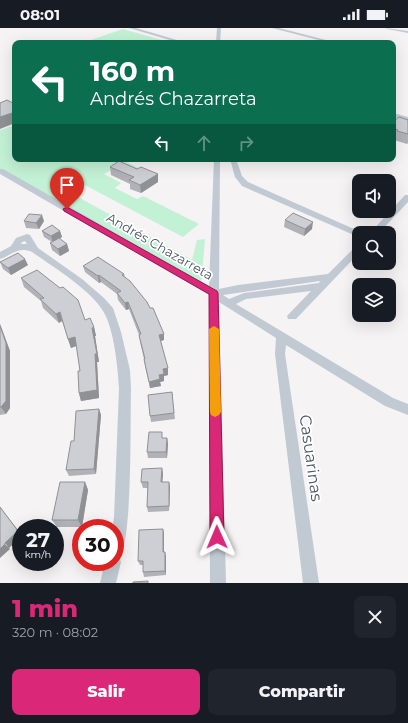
<!DOCTYPE html>
<html lang="es">
<meta charset="utf-8">
<style>
body{margin:0;font-family:Montserrat,sans-serif;background:#20242c;color:#f1f3f6;height:100vh;display:flex;flex-direction:column;font-size:15px;white-space:nowrap}
*{box-sizing:border-box;margin:0}
p{font-size:13px;color:#9ea1a6}
.icon{flex:none;width:22px;height:22px;fill:none;stroke:currentColor;stroke-width:2;stroke-linecap:round;stroke-linejoin:round}
.map{position:relative;height:555px;overflow:hidden}
.side{display:flex;flex-direction:column;background:#171b24;flex:1}
.side>*{flex:none}
.guide{position:absolute;left:12px;top:12px;width:384px;height:122px;border-radius:8px;box-shadow:0 4px 16px #0002;background:#0b6e4f;color:#fff;overflow:hidden}
.controls{position:absolute;left:352px;top:146px;display:grid;gap:8px}
.controls a{display:grid;place-items:center;width:44px;height:44px;border-radius:8px;background:#171b24;box-shadow:0 4px 16px #0002;font-size:20px}
.speed{position:absolute;left:12px;top:491px;display:flex;gap:8px;font-size:20px;font-weight:700;text-align:center}
.speed>*{display:grid;place-content:center;width:52px;height:52px;border-radius:50%;background:#171b24;box-shadow:0 4px 16px #0002;line-height:1}
.speed small{font-size:10px;font-weight:400}
.speed .limit{border:6px solid #d22;background:#fff;color:#111}
.pin{position:absolute;display:grid;place-items:center;width:34px;height:34px;color:#fff;margin:-41px -17px;border-radius:50% 50% 50% 0;rotate:-45deg;box-shadow:0 0 4px #0007}
.pin .icon{rotate:45deg}
.me{position:absolute;width:44px;margin:-22px;rotate:359deg;stroke-linejoin:round;filter:drop-shadow(0 0 3px #0008)}
.turn{display:flex;align-items:center;gap:14px;height:84px;padding:0 12px;font-size:18px}
.turn .icon{width:52px;height:52px;stroke-width:2.5}
.turn b{display:block;font-size:28px;line-height:34px}
.lanes{display:flex;align-items:center;height:38px;padding:0 12px;background:#0003;justify-content:center;gap:20px;direction:ltr}
.lanes .off{opacity:.35}
.round{display:grid;place-items:center;flex:none;width:42px;height:42px;border-radius:8px;background:#20242c}
.summary{display:flex;align-items:center;justify-content:space-between;height:68px;padding:0 12px}
h1{font-size:24px;font-weight:800;line-height:30px;color:#db2777}
.button{display:flex;gap:8px;margin-top:auto;padding:8px 12px}
.button a{flex:1;height:46px;border-radius:8px;background:#db2777;color:#fff;font-size:16px;font-weight:800;line-height:46px;text-align:center}
.button a+a{background:#20242c;color:#f1f3f6}
.status{display:flex;justify-content:space-between;align-items:center;height:28px;padding:0 20px;background:#171b24;direction:ltr}
.status svg{height:11px;fill:currentColor}
.map>svg:first-child{display:block}
.green{fill:#c3f1d5}
.lines{fill:none;stroke-linecap:round;stroke-linejoin:round}
.minor{fill:#c1cad2;fill-rule:evenodd}
.wall{fill:#b0b2b7}
.shaded-wall{fill:#909195}
.building{fill:#cdcfd5;stroke:#909195}
.route{fill:#db2777;stroke:#8e194d}
.slow{fill:#f59e0b}
.labels{text-anchor:middle;dominant-baseline:central;stroke-width:3.5;stroke-linejoin:round;paint-order:stroke}
.street-label{font-size:13px;fill:#4a5661;stroke:#fff}
.near-street-label{font-size:16px;fill:#4a5661;stroke:#fff}
</style>
<div class="status"><b>08:01</b><svg viewBox="0 0 49 12"><path d="M0 12V9h3v3zM5 12V6h3v6zM10 12V3h3v9zM15 12V0h3v12zM26 1h20v11H26zM47 4h2v5h-2z"/></svg></div>
<div class="map">
<svg width="408" height="555" viewBox="0 0 408 555">
<rect width="100%" height="100%" fill="#f5f3f3"/>
<path class="green" d="M123,1L172,15H82Z
M15,97V131H120L143,142L135,146L119,138L104,146L121,155L115,160L137,171L143,168L199,196L183,209L66,147L51,154L192,232L197,212L205,211L201,259L0,143V102Z"/>
<g class="lines">
<path class="minor" d="M129,0H136L187,15H180Z
M217,0H221L220,15H216Z
M272,0H279L338,15H330Z
M385,0L408,3V5L387,1Z
M393,85L408,89V93L393,89Z
M214,131H220L219,261L238,257L328,246L356,218L359,217V225L296,291H288L287,288L311,263L246,271L236,276L393,370L408,376V387L385,378L286,317L285,326L319,555H303L275,326L276,310L219,274L226,555H210L209,267L0,146V141H3L209,258ZM320,253L319,255L244,265L229,271L223,267Z
M230,131H236L242,148L248,154L363,205H359V209L356,208L242,158L235,149Z
M405,167H408V174L379,205H370Z
M27,206L30,207L38,220L82,251L104,270L113,280L121,304L130,342L131,361C130,386 133,517 119,529L121,534L116,555H100L105,534H115V500H112L114,490L119,361C118,340 114,300 103,283C90,261 53,239 32,224C18,218 12,227 0,231V224L11,218L16,210ZM25,213L27,216H21L22,214Z"/>
</g>
<path class="wall" d="M408,92V115L407,116L394,112L395,111L393,110V94Z
M110,139L137,141L158,146V154L141,165L130,161V156L111,147Z
M285,192L312,201L304,208L284,199Z
M24,193H44L39,201L26,200Z
M42,203H60L62,209L59,211L67,216L69,223L60,228L52,222L50,215L52,214L44,209Z
M0,234L28,237L11,247L3,241Z
M83,238L124,246L125,249L164,312L161,313L168,347L164,348V353L160,354L161,358L150,360L145,338L144,331L140,314L139,307L129,281L126,282L118,272L117,266L101,254L99,255L85,244Z
M21,250L85,292L94,299L96,308H95L99,334H97L99,370L81,373L79,365L80,343L77,318L71,320L62,293L59,295L43,280L41,273L24,259Z
M0,296L10,323V380L6,386L0,387Z
M172,364L175,391L151,394L150,388Z
M99,381L101,387L96,446L69,448L66,442L74,413Z
M163,410H167L168,416L167,430H148L147,424Z
M162,440L163,446L162,454H169L170,459L169,483L148,484L147,479L148,460H143L141,454Z
M85,454L88,462L82,499H57L52,492Z
M163,501L164,506V524H165L166,529V547L144,549L143,544V537H140L138,533Z"/>
<path class="shaded-wall" d="M15,84V95L0,101V89Z
M158,146V154L141,165L140,157Z
M42,187L44,193L39,201L36,195Z
M313,194L312,201L304,208L305,201Z
M60,203L62,209L53,215L51,208Z
M67,216L69,223L60,228L58,221Z
M25,231L28,237L11,247L8,240Z
M99,247L101,254L99,255L98,248Z
M128,274L129,281L126,282L125,275Z
M60,284L62,293L59,295L56,286Z
M0,296L10,323V380L6,386L1,379Z
M94,299L96,308H95L99,334H97L99,370L81,373L79,365L95,326L92,300Z
M164,306V312L160,313L159,307Z
M75,309L78,317L71,320L68,311Z
M168,340V347L164,348V353L160,354L161,358L150,360L149,354L159,347L163,341Z
M99,381L101,387L96,446L94,441Z
M167,410L168,416L167,430L166,424Z
M162,440L163,446L162,459L161,454Z
M85,454L88,462L82,499L78,492Z
M169,454L170,459L169,483Z
M0,479L21,506V509L9,520L5,515Z
M163,501L164,506V529L163,524Z
M5,516L10,521L0,530V521Z
M165,524L166,529V547L165,543Z"/>
<path class="building" d="M7,72L15,76V84L0,89V75Z
M399,89L408,92V106L397,103L398,102L393,100V99L394,98H393V94Z
M119,133L137,141L141,139L158,146L140,157L129,152L134,149L110,139Z
M293,185L313,194L305,201L285,192Z
M29,186L42,187L36,195L24,193Z
M52,197L60,203L51,208L42,203Z
M59,210L67,216L58,221L50,215Z
M18,225L25,231L8,240L0,234Z
M98,229L124,246L122,247L130,253L147,274L150,280H153L164,306L159,307L168,340L163,341L164,346L159,347L160,351L149,354L144,331H145L139,307L141,306L128,274L125,275L117,265L121,263L99,247L98,248L83,238Z
M37,242L60,260L63,259L78,272L85,292L90,290L94,299L92,300L97,326H95L97,362L79,365L78,343H80L75,309L68,311L60,284L56,286L40,271L44,270L21,250Z
M0,298L6,315V373L1,379H0Z
M172,364L174,385L150,388L148,367Z
M99,381L94,441L66,442L71,413H74L76,383Z
M149,404H162V410H167L166,424H147Z
M162,440L161,454H169V478L147,479L148,454H141L142,441Z
M60,454H85L78,492H52Z
M0,479L18,503L5,515V516L0,521Z
M163,501V524H165V543L143,544V533H138L139,502Z
M148,553V555H133V554Z"/>
<path class="route" d="M67,179L217,263L218,265L224,509L222,514L217,516L212,514L210,509L209,266L64,183L63,181Z"/>
<path class="slow" d="M214,298L219,301L221,384L219,387L215,389L211,387L210,384L209,301Z"/>
<g class="labels">
<g class="street-label">
<text transform="translate(160 218) rotate(30)">Andrés Chazarreta</text>
</g>
<g class="near-street-label">
<text transform="translate(311 430) rotate(82)">Casuarinas</text>
</g>
</g>
</svg>
<div class="controls">
<a><svg class="icon" aria-label="sound" viewBox="0 0 24 24"><path d="M4 9h4l5-4v14l-5-4H4zM17 9q2 3 0 6"/></svg></a>
<a><svg class="icon" aria-label="search" viewBox="0 0 24 24"><circle cx="10" cy="10" r="6"/><path d="M15 15l6 6"/></svg></a>
<a><svg class="icon" aria-label="layers" viewBox="0 0 24 24"><path d="M12 4l9 5-9 5-9-5zM3 14l9 5 9-5"/></svg></a>
</div>
<div class="speed"><div>27<small>km/h</small></div><div class="limit">30</div></div>
<div class="pin" style="left:67px;top:181px;background:#d93025"><svg class="icon" aria-label="arrive" viewBox="0 0 24 24"><path d="M6 21V4h12l-3 4 3 4H6"/></svg></div>
<svg class="me" style="left:217px;top:509px" viewBox="-20 -20 40 40"><path d="M0-17L14 15 0 8-14 15z" fill="#db2777" stroke="#fff" stroke-width="4"/></svg>
<div class="guide">
<div class="turn"><svg class="icon" aria-label="left" viewBox="0 0 24 24"><path d="M17 20v-9H6M10 6l-5 5 5 5"/></svg><div><b>160 m</b>Andrés Chazarreta</div></div>
<div class="lanes"><svg class="icon" aria-label="left" viewBox="0 0 24 24"><path d="M17 20v-9H6M10 6l-5 5 5 5"/></svg><svg class="icon off" aria-label="ahead" viewBox="0 0 24 24"><path d="M12 20V5M6 11l6-6 6 6"/></svg><svg class="icon off" aria-label="right" viewBox="0 0 24 24"><path d="M7 20v-9h11M14 6l5 5-5 5"/></svg></div>
</div>
</div>
<section class="side">
<div class="summary"><div><h1>1 min</h1><p>320 m · 08:02</p></div><a class="round"><svg class="icon" aria-label="close" viewBox="0 0 24 24"><path d="M6 6l12 12M18 6L6 18"/></svg></a></div>
<div class="button"><a>Salir</a><a>Compartir</a></div>
</section>
